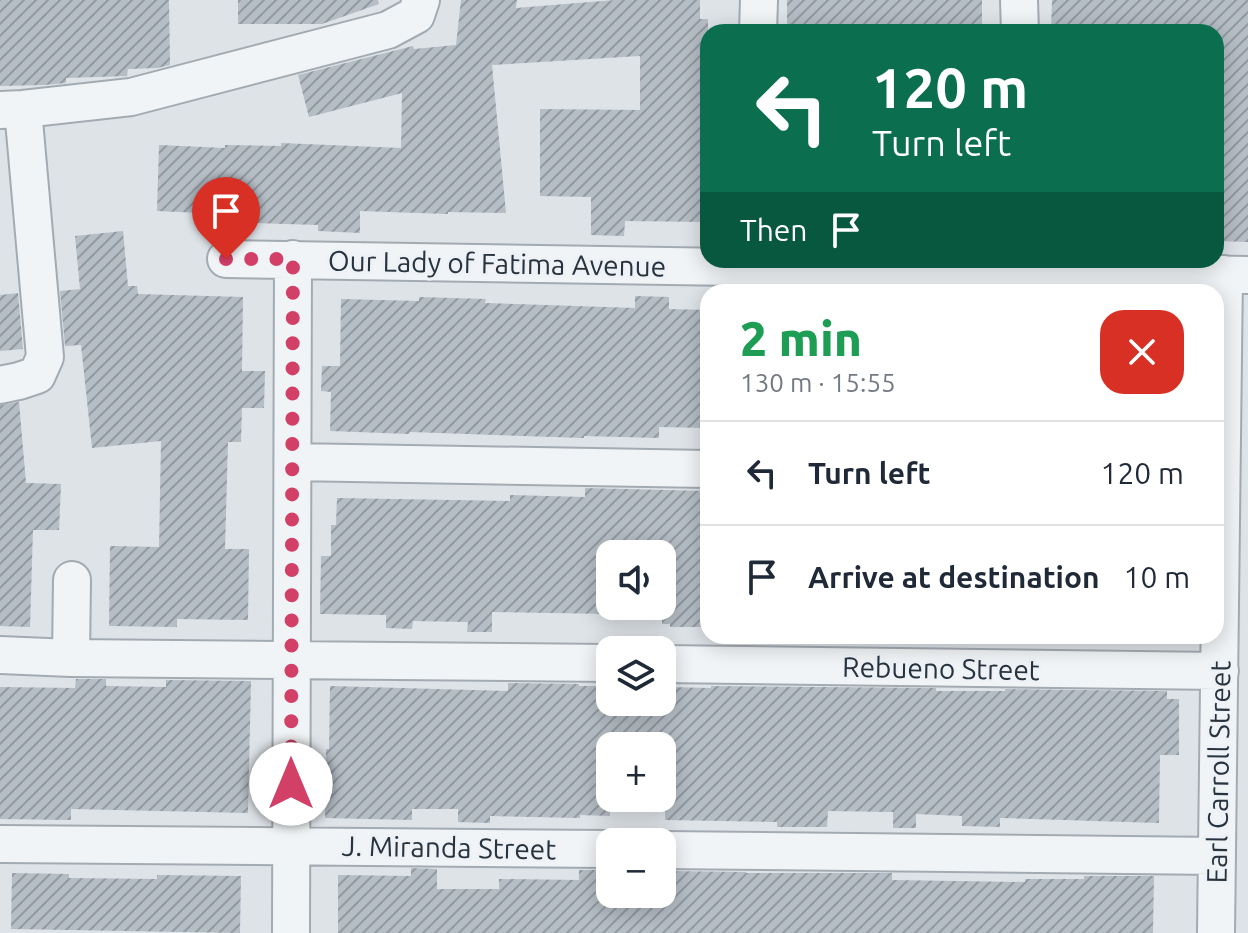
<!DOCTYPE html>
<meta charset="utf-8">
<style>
body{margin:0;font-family:Ubuntu,sans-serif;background:#f6f6f7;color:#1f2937;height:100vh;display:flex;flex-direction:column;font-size:30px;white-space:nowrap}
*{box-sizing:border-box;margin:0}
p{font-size:26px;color:#747a83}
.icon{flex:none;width:44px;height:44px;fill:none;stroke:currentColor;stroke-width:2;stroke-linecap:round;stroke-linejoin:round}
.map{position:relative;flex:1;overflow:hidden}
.details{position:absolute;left:700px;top:284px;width:524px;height:360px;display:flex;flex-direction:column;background:#fff;border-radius:24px;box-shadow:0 4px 20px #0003}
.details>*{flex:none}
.guide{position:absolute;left:700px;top:24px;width:524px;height:244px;border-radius:24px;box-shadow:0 4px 20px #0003;background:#0b6e4f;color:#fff;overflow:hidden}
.tools{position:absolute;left:596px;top:540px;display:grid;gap:16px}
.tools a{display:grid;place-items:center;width:80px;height:80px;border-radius:16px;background:#fff;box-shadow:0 4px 20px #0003;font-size:40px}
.pin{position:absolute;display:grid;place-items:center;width:68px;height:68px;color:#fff;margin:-82px -34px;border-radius:50% 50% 50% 0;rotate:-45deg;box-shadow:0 0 8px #0007}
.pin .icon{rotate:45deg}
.me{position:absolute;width:88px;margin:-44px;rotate:0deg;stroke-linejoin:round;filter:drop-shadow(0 0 6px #0008)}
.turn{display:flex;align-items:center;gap:28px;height:168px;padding:0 40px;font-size:36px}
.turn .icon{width:104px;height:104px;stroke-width:2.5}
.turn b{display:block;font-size:56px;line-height:68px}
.then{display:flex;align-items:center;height:76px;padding:0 40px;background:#0003;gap:16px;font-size:30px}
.round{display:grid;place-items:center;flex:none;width:84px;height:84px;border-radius:24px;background:#f6f6f7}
.head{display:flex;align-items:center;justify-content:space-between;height:136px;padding:0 40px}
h1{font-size:48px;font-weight:800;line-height:60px;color:#1e9e55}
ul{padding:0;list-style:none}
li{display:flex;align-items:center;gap:24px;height:104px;padding:0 40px;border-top:2px solid #e0e1e3}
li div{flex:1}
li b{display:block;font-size:30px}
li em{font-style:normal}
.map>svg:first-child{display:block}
.building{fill:url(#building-hatch)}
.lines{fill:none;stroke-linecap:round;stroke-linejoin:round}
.street-casing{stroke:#a3abb2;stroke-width:40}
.street{stroke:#f1f4f6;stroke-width:36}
.route{stroke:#d23f67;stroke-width:14;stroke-dasharray:0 25.2}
.labels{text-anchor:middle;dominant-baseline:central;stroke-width:6;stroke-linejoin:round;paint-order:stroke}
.street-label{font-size:28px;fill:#27333f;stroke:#eef2f6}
</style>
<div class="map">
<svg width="1248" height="933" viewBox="0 0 1248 933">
<defs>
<pattern id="building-hatch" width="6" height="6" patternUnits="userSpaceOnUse" patternTransform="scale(2)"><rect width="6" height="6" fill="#b5bdc5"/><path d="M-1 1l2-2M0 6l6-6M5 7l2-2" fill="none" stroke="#939aa1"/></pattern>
</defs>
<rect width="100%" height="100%" fill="#dee3e8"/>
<path class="building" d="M0,0H169L170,65L157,68L128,69L127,76L66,78V83L44,85L0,86Z
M238,0H378L379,4L322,24H238Z
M461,0H517L516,8L615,0H700V19H708V150H705V222L625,221L624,236L591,235V197L540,196V109L640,110V56L492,65L506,213L448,212V214L360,211V233L318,231V225L222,222V214L157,211L159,145L225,148V145L281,146V143L401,148L402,93L309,117L298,75L413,46L414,49L456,45Z
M787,0H982V32H787Z
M1052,0H1248V242L1216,241V32H1051Z
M123,231L128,286H137L138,294L243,297L242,371H265L264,408H242L241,442H228L225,549H249L248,620L177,619V627L109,626L110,546L159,547L161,441L92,448L81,345L65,346L60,291L80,289L75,236Z
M18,293L23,349L0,351V295Z
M635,296L669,297V309L708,310V428L659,427V438L584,436V438L410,432L409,434L330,431L331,392L321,391L322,366H340L341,299L419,301V297L486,299L485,303L635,308Z
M19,402L26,483L61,484L59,530H33L30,627L0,626V405Z
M585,488L708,491V627H670V624H662V554H610V614L492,612V632H467L468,622L413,621L412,629L386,628V615L320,614L321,556H331V525H336L337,498L510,501V495L585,497Z
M76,679H106V686L166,687V680L251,681L248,813L71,809V820L0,819V687L75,688Z
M508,683L579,684V686H610V702H667V687L711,688V686L936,688V691H1005V689L1167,691V699H1179V755H1160L1159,823L1000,818V827L962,826V816L916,814V828H893V812L828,811L827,827H777V822L665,820L666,746H610V816L580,815V818L490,816V823L458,822V809H412V820L325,818L326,749H329L330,686L508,691Z
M411,868L437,869V889H499V879L579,880V870H610V894H662V892H667V871L746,872V873H892V880L1025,882V879H1084V876H1154L1153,933H338V875L411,876Z
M12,873L69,874V878L157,879V875L241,876L240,933L11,929Z"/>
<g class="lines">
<defs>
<path id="street" d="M1019,0L1020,32
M758,32L759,0
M0,110L23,109L131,97L388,30L416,15L421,0
M226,259L1248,275
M0,385L19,381L37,375L45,357L23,109
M293,462L708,469
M0,655L71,658L610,663
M71,658L72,580
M662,664L1220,671
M0,844L610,849
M662,850L1217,856
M291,933L293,259
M1216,933L1224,274"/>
</defs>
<use href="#street" class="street-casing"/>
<use href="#street" class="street"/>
</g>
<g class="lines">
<path class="route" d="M226,259H293L291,784"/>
</g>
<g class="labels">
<g class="street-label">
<text transform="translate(497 263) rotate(1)">Our Lady of Fatima Avenue</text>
<text transform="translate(941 668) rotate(1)">Rebueno Street</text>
<text transform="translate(1218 772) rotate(-89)">Earl Carroll Street</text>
<text transform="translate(449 847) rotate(1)">J. Miranda Street</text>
</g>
</g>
</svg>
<div class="tools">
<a><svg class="icon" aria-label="sound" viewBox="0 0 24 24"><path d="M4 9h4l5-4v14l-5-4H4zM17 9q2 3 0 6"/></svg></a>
<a><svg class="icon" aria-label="layers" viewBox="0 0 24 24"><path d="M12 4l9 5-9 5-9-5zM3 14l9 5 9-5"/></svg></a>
<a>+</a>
<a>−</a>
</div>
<div class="pin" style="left:226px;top:259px;background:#d93025"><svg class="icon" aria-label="arrive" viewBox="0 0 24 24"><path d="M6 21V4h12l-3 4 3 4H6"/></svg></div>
<svg class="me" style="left:291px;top:784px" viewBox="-20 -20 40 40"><circle r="19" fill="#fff"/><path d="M0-13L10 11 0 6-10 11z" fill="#d23f67"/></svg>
<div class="guide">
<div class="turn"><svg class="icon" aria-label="left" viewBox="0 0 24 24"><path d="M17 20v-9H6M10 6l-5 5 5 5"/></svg><div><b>120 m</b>Turn left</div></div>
<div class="then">Then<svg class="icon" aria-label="arrive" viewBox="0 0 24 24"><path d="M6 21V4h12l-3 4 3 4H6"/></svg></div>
</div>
<section class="details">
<div class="head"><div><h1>2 min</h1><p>130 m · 15:55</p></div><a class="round" style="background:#d93025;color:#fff"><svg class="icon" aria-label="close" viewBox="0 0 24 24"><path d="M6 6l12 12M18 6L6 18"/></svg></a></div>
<ul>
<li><svg class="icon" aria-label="left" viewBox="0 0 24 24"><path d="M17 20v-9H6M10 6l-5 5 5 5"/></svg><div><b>Turn left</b></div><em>120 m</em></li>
<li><svg class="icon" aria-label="arrive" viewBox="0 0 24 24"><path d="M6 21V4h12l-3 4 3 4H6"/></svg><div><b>Arrive at destination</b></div><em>10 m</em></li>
</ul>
</section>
</div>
